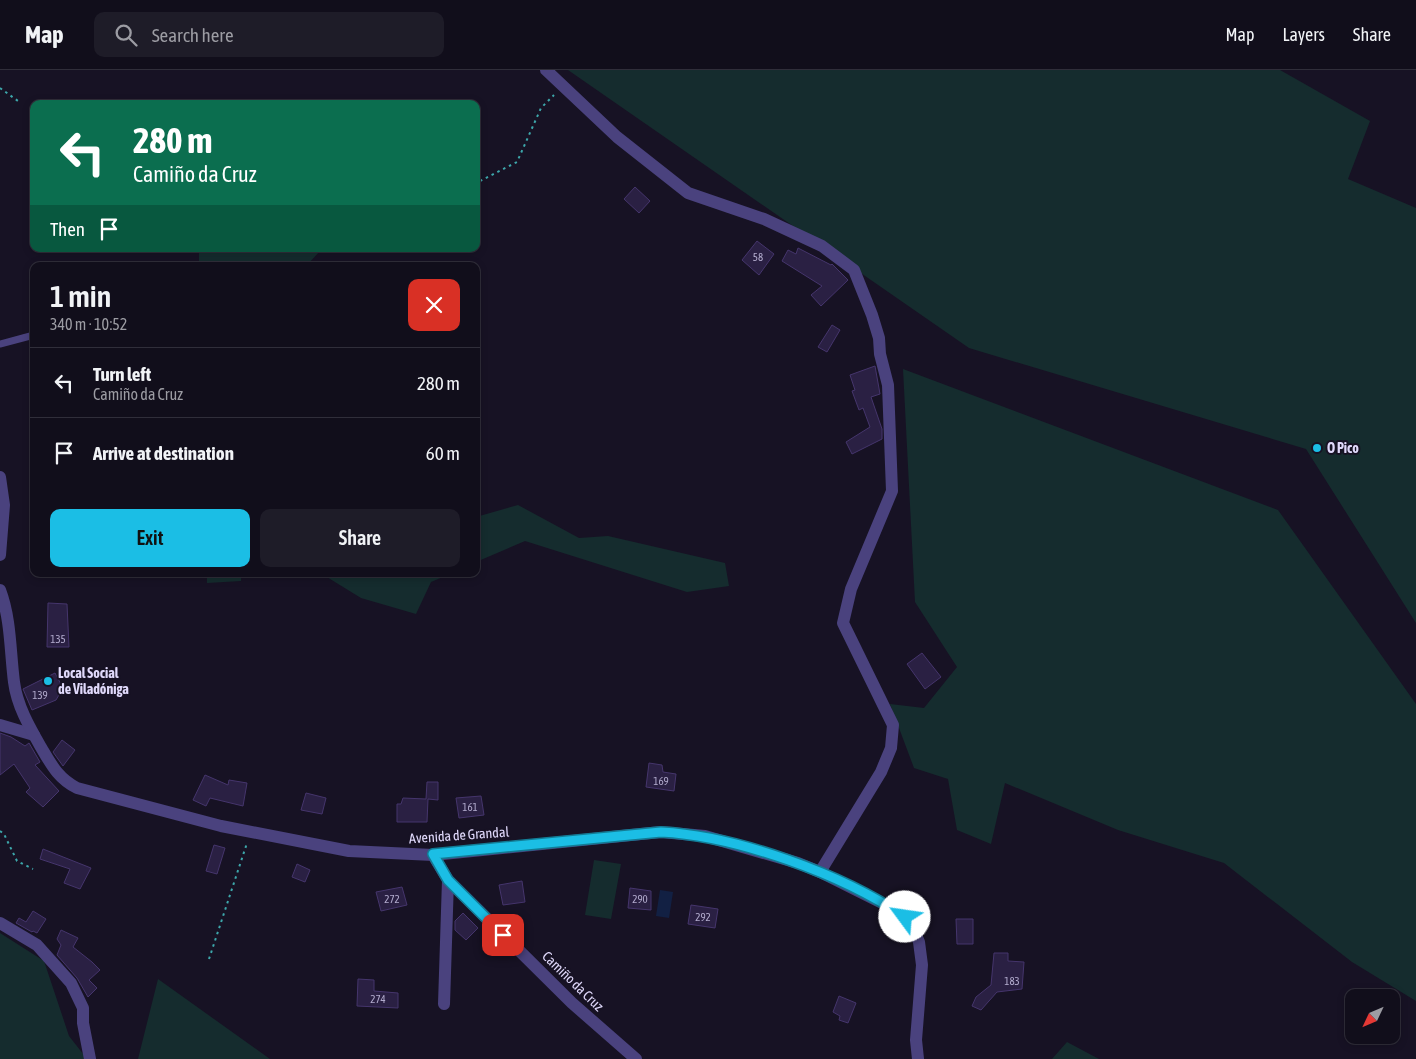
<!DOCTYPE html>
<meta charset="utf-8">
<style>
body{margin:0;font-family:"Asap Condensed",sans-serif;background:#1e1c28;color:#f1f3f6;height:100vh;display:flex;flex-direction:column;font-size:19px;white-space:nowrap}
*{box-sizing:border-box;margin:0}
p{font-size:16px;color:#9c9ca3}
.icon{flex:none;width:28px;height:28px;fill:none;stroke:currentColor;stroke-width:2;stroke-linecap:round;stroke-linejoin:round}
.map{position:relative;flex:1;overflow:hidden}
.panel{position:absolute;left:30px;top:192px;width:450px;height:315px;display:flex;flex-direction:column;background:#110e1b;border-radius:10px;box-shadow:0 2px 8px #0003,0 0 0 1px #302e3a}
.panel>*{flex:none}
.top-card{position:absolute;left:30px;top:30px;width:450px;height:152px;border-radius:10px;box-shadow:0 2px 8px #0003,0 0 0 1px #302e3a;background:#0b6e4f;color:#fff;overflow:hidden}
.needle{width:32px;rotate:226deg}
.tools{position:absolute;left:1345px;top:919px;display:grid;gap:10px}
.tools a{display:grid;place-items:center;width:55px;height:55px;border-radius:10px;background:#110e1b;box-shadow:0 2px 8px #0003,0 0 0 1px #302e3a;font-size:25px}
.pin{position:absolute;display:grid;place-items:center;width:42px;height:42px;color:#fff;margin:-21px;border-radius:10px;box-shadow:0 2px 8px #0006}
.me{position:absolute;width:55px;margin:-28px;rotate:301deg;stroke-linejoin:round;filter:drop-shadow(0 0 4px #0008)}
.turn{display:flex;align-items:center;gap:18px;height:105px;padding:0 20px;font-size:22px}
.turn .icon{width:65px;height:65px;stroke-width:2.5}
.turn b{display:block;font-size:35px;line-height:42px}
.then{display:flex;align-items:center;height:48px;padding:0 20px;background:#0003;gap:10px;font-size:19px}
.round{display:grid;place-items:center;flex:none;width:52px;height:52px;border-radius:10px;background:#1e1c28}
.head{display:flex;align-items:center;justify-content:space-between;height:85px;padding:0 20px}
h1{font-size:30px;font-weight:600;line-height:38px}
.primary-button{display:flex;gap:10px;margin-top:auto;padding:10px 20px}
.primary-button a{flex:1;height:58px;border-radius:10px;background:#1bbee5;color:#111;font-size:20px;font-weight:600;line-height:58px;text-align:center}
.primary-button a+a{background:#1e1c28;color:#f1f3f6}
ul{padding:0;list-style:none}
li{display:flex;align-items:center;gap:15px;height:70px;padding:0 20px;border-top:1px solid #302e3a}
li div{flex:1}
li b{display:block;font-size:19px}
li em{font-style:normal}
header{display:flex;align-items:center;gap:30px;box-sizing:border-box;height:70px;padding:0 25px;background:#110e1b;border-bottom:1px solid #302e3a}
header strong{font-size:24px}
nav{display:flex;gap:28px;margin-inline-start:auto;font-size:18px}
.search{width:350px;height:45px;background:#1e1c28;display:flex;align-items:center;gap:12px;box-sizing:border-box;padding:0 18px;border-radius:10px;color:#9c9ca3;font-size:19px}
.map>svg:first-child{display:block}
.green{fill:#152c2e}
.water{fill:#122043}
.building{fill:#2a2043;stroke:#45356c}
.lines{fill:none;stroke-linecap:round;stroke-linejoin:round}
.path{stroke:#3da7ab;stroke-width:2;stroke-dasharray:2.5 4;stroke-linecap:butt}
.service{stroke:#4a427e;stroke-width:7}
.minor{stroke:#4a427e;stroke-width:12}
.tertiary{stroke:#4a427e;stroke-width:12}
.route-casing{stroke:#127c95;stroke-width:12}
.route{stroke:#1bbee5;stroke-width:9}
.poi-dot{fill:#1bbee5;stroke:#171224;stroke-width:2}
.labels{text-anchor:middle;dominant-baseline:central;stroke-width:4;stroke-linejoin:round;paint-order:stroke}
.number-label{font-size:11px;fill:#b2abcd}
.poi-label{font-size:14px;font-weight:bold;fill:#e0d9fb;stroke:#171224;text-anchor:start}
.street-label{font-size:14px;fill:#e0d9fb;stroke:#171224}
</style>
<header>
<strong>Map</strong>
<div class="search"><svg class="icon" aria-label="search" viewBox="0 0 24 24"><circle cx="10" cy="10" r="6"/><path d="M15 15l6 6"/></svg>Search here</div>
<nav><a>Map</a><a>Layers</a><a>Share</a></nav>
</header>
<div class="map">
<svg width="1416" height="989" viewBox="0 0 1416 989">
<rect width="100%" height="100%" fill="#171224"/>
<path class="green" d="M568,0H1280L1370,51L1348,109L1416,138V553L1306,379L969,278Z
M199,179H322L306,196H199Z
M903,299L1278,440L1416,634V931L1352,892L1224,793L1118,760L1005,713L991,774L957,760L948,709L914,698L890,634L924,638L957,597L915,532Z
M518,435L579,468L608,466L725,493L729,516L687,522L525,471L476,492V447Z
M207,504H241V511L207,513Z
M322,504H450L431,512L416,544L361,528Z
M594,790L621,794L611,849L585,845Z
M0,863L44,891L69,966L87,989H0Z
M158,909L270,989H138Z
M1067,972L1099,989H1052Z"/>
<path class="water" d="M660,820L673,822L669,848L656,846Z"/>
<path class="building" d="M635,117L650,131L639,143L624,129Z
M757,171L774,184L759,205L742,190Z
M798,178L831,195L832,194L848,210L821,236L811,225L822,216L782,191L788,180L796,184Z
M832,255L840,260L827,282L818,277Z
M875,296L880,324L871,327L882,359V369L852,384L846,372L870,357L863,338L859,340L852,321L855,320L850,305Z
M48,533L67,534L69,577H47Z
M922,583L941,607L925,619L907,594Z
M55,603L63,618L56,630L32,640L23,619Z
M0,663L11,667L25,676L29,673L40,692L35,695L59,721L43,737L26,722L30,718L14,694L0,705Z
M62,670L75,680L63,696L53,682Z
M649,693L662,695L663,702L676,704L674,721L646,717Z
M205,705L228,715L229,710L247,713L243,736L210,728L206,736L193,730Z
M427,712H438V730L428,729L427,752H397V734H401L403,728L426,729Z
M306,723L326,728L322,744L301,740Z
M481,726L484,745L459,748L456,728Z
M214,775L225,778L217,804L206,801Z
M43,779L91,798L80,819L64,813L70,799L40,789Z
M297,794L310,800L305,812L292,807Z
M522,811L525,832L503,835L499,815Z
M402,817L407,835L381,841L376,822Z
M630,818L651,821V840L628,838Z
M691,835L718,839L715,858L688,854Z
M33,841L46,849L37,863L33,861L32,862L16,853L19,848L26,852Z
M463,843L478,858L466,870L455,860V851Z
M956,849H973V874H957Z
M61,860L78,868L73,877L92,892L100,900L89,910L97,918L88,927L77,908L57,885L61,875L57,869Z
M994,883H1008V891L1024,892L1022,919L997,922L981,940L972,936L976,927L991,915Z
M358,909L374,910V921L398,923V938L357,936Z
M839,926L856,933L848,953L839,950L840,946L833,942Z"/>
<g class="lines">
<path class="path" d="M0,18L18,31
M480,111L517,92L541,38L554,25
M0,761L4,764L17,791L33,799
M209,889L247,773"/>
<path class="service" d="M0,274L34,265"/>
<path class="minor" d="M546,0L617,67L688,123L764,149L822,176L854,200L872,245L879,268L880,284L888,315L892,421L851,519L843,553L893,655L891,678L881,702L820,802
M0,407L4,435L0,485
M0,655L34,665
M433,785L448,810L572,933L636,989
M0,853L37,875L71,913L83,938V953L90,989
M444,934L448,810"/>
<path class="tertiary" d="M0,520C11,549 10,581 14,612C17,636 30,658 42,679C52,696 59,709 77,718L221,756L349,781L433,785L661,762L705,766L798,793L820,802L886,835L905,847L911,853L919,872L922,895L916,970L918,989"/>
</g>
<g class="lines">
<defs>
<path id="route" d="M503,865L448,810L433,784L661,762C737,766 842,804 905,847"/>
</defs>
<use href="#route" class="route-casing"/>
<use href="#route" class="route"/>
</g>
<g class="poi-dot">
<circle cx="1317" cy="378" r="5"/>
<circle cx="48" cy="611" r="5"/>
</g>
<g class="labels">
<g class="number-label">
<text x="758" y="187">58</text>
<text x="58" y="569">135</text>
<text x="40" y="625">139</text>
<text x="661" y="711">169</text>
<text x="470" y="737">161</text>
<text x="392" y="829">272</text>
<text x="640" y="829">290</text>
<text x="703" y="847">292</text>
<text x="1012" y="911">183</text>
<text x="378" y="929">274</text>
</g>
<g class="poi-label">
<text x="1327" y="378">O Pico</text>
<text x="58" y="603">Local Social<tspan x="58" dy="16">de Viladóniga</tspan></text>
</g>
<g class="street-label">
<text transform="translate(459 765) rotate(-4)">Avenida de Grandal</text>
<text transform="translate(573 911) rotate(44)">Camiño da Cruz</text>
</g>
</g>
</svg>
<div class="tools">
<a><svg class="needle" viewBox="-14 -14 28 28"><path d="M0-13l5 13h-10z" fill="#e53935"/><path d="M0 13l5-13h-10z" fill="#9c9ca3"/></svg></a>
</div>
<div class="pin" style="left:503px;top:865px;background:#d93025"><svg class="icon" aria-label="arrive" viewBox="0 0 24 24"><path d="M6 21V4h12l-3 4 3 4H6"/></svg></div>
<svg class="me" style="left:905px;top:847px" viewBox="-20 -20 40 40"><circle r="19" fill="#fff"/><path d="M0-13L10 11 0 6-10 11z" fill="#1bbee5"/></svg>
<div class="top-card">
<div class="turn"><svg class="icon" aria-label="left" viewBox="0 0 24 24"><path d="M17 20v-9H6M10 6l-5 5 5 5"/></svg><div><b>280 m</b>Camiño da Cruz</div></div>
<div class="then">Then<svg class="icon" aria-label="arrive" viewBox="0 0 24 24"><path d="M6 21V4h12l-3 4 3 4H6"/></svg></div>
</div>
<section class="panel">
<div class="head"><div><h1>1 min</h1><p>340 m · 10:52</p></div><a class="round" style="background:#d93025;color:#fff"><svg class="icon" aria-label="close" viewBox="0 0 24 24"><path d="M6 6l12 12M18 6L6 18"/></svg></a></div>
<ul>
<li><svg class="icon" aria-label="left" viewBox="0 0 24 24"><path d="M17 20v-9H6M10 6l-5 5 5 5"/></svg><div><b>Turn left</b><p>Camiño da Cruz</p></div><em>280 m</em></li>
<li><svg class="icon" aria-label="arrive" viewBox="0 0 24 24"><path d="M6 21V4h12l-3 4 3 4H6"/></svg><div><b>Arrive at destination</b></div><em>60 m</em></li>
</ul>
<div class="primary-button"><a>Exit</a><a>Share</a></div>
</section>
</div>
